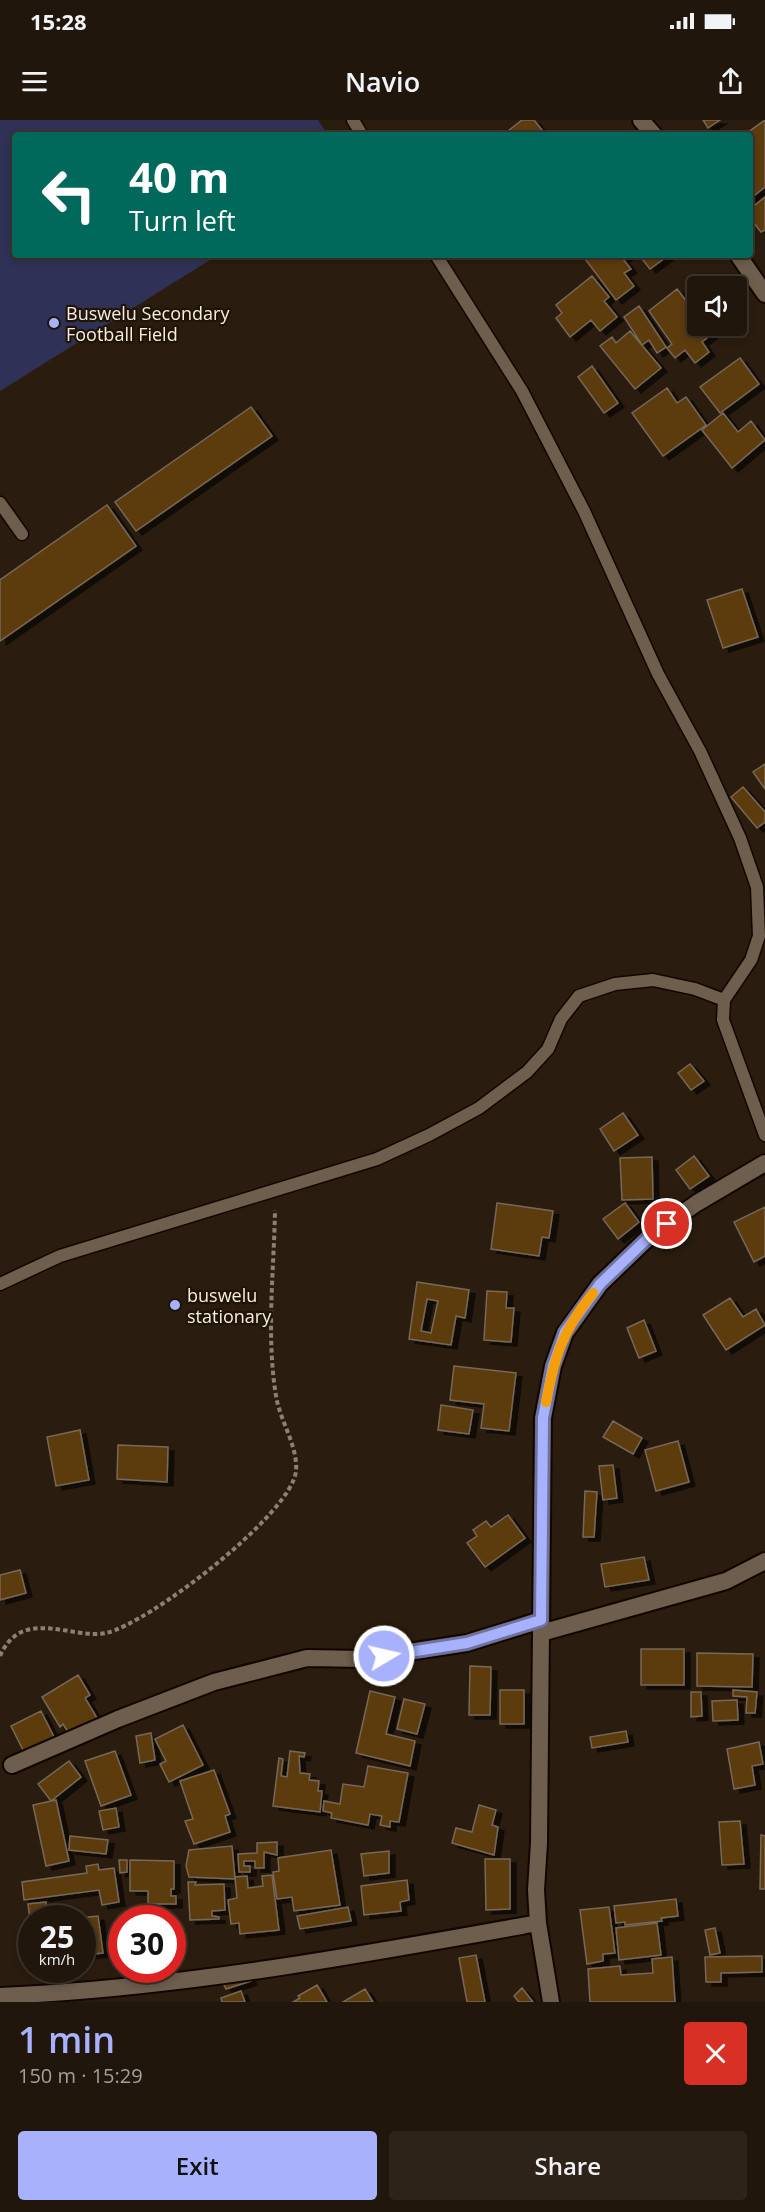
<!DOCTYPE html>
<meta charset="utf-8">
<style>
body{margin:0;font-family:"Open Sans",sans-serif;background:#2d2319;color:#f1f3f6;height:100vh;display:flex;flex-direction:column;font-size:22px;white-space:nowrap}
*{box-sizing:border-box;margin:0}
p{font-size:20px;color:#a29f9d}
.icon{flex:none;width:33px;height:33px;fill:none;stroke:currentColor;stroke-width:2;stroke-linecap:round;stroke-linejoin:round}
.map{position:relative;height:1882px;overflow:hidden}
.side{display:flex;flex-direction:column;background:#20160b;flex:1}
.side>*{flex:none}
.hud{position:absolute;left:12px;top:12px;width:741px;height:126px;border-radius:6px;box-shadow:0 3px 9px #0003,0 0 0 2px #3d352c;background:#00695c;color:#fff;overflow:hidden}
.buttons{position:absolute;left:687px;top:156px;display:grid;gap:12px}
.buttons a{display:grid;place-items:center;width:60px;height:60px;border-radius:6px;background:#20160b;box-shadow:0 3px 9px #0003,0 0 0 2px #3d352c;font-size:30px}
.speed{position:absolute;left:18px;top:1785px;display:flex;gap:12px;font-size:30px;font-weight:700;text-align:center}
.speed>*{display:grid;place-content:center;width:78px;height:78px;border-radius:50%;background:#20160b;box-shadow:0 3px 9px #0003,0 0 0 2px #3d352c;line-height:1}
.speed small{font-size:15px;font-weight:400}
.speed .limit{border:9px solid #d22;background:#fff;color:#111}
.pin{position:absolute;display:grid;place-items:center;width:51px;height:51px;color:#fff;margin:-26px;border:3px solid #fff;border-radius:50%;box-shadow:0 2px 6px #0007}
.me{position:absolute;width:66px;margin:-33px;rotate:81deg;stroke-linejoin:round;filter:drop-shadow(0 0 4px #0008)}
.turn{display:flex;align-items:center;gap:21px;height:126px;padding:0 18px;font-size:27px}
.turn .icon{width:78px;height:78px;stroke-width:2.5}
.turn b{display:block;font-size:42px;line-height:51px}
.round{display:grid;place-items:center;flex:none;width:63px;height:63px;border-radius:6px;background:#2d2319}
.head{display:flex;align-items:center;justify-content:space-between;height:102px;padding:0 18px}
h1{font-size:36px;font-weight:600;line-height:45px;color:#a7b1fc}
.cta{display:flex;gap:12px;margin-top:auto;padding:12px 18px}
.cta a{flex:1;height:69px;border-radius:6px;background:#a7b1fc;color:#111;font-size:24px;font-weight:600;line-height:69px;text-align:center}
.cta a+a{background:#2d2319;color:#f1f3f6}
.status{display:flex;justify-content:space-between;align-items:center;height:42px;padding:0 30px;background:#20160b;direction:ltr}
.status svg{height:16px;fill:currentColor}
header{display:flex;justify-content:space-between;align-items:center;height:78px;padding:0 18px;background:#20160b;font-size:27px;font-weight:600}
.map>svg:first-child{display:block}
.green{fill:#2f3256}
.building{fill:#5c3a0e;stroke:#776858;stroke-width:1.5;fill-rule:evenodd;filter:url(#shadow)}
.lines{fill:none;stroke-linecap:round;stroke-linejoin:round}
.service-casing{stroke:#120700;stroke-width:15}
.minor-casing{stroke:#120700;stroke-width:20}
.path{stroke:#8b8075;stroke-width:4;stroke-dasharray:4.5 3;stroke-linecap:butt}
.service{stroke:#6d5e4e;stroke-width:12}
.minor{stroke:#6d5e4e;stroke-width:16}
.route-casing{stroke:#6d73a4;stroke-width:15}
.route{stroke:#a7b1fc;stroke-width:10}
.slow{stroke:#f59e0b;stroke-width:10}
.poi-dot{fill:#a7b1fc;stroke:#201406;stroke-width:2}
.labels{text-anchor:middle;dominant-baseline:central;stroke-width:4.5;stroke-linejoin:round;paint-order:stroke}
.poi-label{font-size:18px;fill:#f6ede4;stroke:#201406;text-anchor:start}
</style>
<div class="status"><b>15:28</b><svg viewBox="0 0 49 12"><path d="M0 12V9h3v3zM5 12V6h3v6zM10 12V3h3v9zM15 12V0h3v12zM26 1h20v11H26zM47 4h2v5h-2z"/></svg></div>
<header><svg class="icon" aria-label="menu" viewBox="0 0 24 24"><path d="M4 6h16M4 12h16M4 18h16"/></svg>Navio<svg class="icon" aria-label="share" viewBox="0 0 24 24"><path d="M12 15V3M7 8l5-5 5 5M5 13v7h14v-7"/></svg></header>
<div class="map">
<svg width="765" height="1882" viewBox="0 0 765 1882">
<defs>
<filter id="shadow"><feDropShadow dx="6" dy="4" stdDeviation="0" flood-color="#0009"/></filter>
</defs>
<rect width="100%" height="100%" fill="#2a1d0f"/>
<path class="green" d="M0,0H318L328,15H15V135H218L0,271Z"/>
<path class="building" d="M522,0H534L542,10L538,15H503Z
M703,0H720L708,8Z
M765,0V67L750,79V15H744Z
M765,77V110L761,112L750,98V89Z
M590,135H628L623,139L631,149L624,153L634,166L616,180L585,139Z
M639,135H669L650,149Z
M592,156L609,177L604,181L617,197L600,211L591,200L570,217L556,198L562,193L556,185Z
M677,169L698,196V206H705L712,214L702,222L709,232L695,243L685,230L675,238L667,228L672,224L649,191Z
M639,186L666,227L657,233L649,220L642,225L624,197Z
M630,211L661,248L635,269L600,226L612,217L616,223Z
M740,238L759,264L720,293L700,267Z
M592,246L618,283L604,293L578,257Z
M667,268L677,283L686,277L706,305L663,336L632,293Z
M251,287L272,316L136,411L115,382Z
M723,293L738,312L751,301L765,320L732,348L702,310Z
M107,385L136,426L0,521V460Z
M742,469L758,517L723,528L707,480Z
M765,644V669L753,652Z
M743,667L765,692V702L757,708L731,677Z
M690,944L704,961L691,970L678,953Z
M623,993L638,1015L614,1031L600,1009Z
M694,1036L709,1056L690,1069L676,1050Z
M652,1037L653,1079L622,1080L620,1038Z
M497,1083L553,1091L549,1118L542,1117L539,1136L491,1129Z
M625,1083L639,1102L618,1119L603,1099Z
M765,1087V1136L754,1142L734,1102Z
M417,1162L469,1170L465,1198L456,1196L451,1225L409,1219ZM427,1179L438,1181L431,1213L421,1211Z
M487,1171L507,1172L506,1188H514L511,1222L484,1220Z
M730,1178L743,1197L756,1189L765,1205L726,1230L703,1195Z
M644,1200L656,1231L639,1238L627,1208Z
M454,1246L516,1253L509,1311L481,1308L484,1284L450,1280Z
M441,1285L473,1290L469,1314L438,1310Z
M613,1301L642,1318L633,1334L603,1317Z
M80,1310L89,1360L56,1366L47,1317Z
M678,1321L689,1362L656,1371L645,1330Z
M118,1325L168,1327L167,1362L117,1359Z
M613,1345L617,1378L603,1380L599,1346Z
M585,1371L597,1372L594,1417H583Z
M508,1395L525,1418L485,1447L467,1423L477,1416L473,1410L486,1401L491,1407Z
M644,1437L649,1460L605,1467L601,1444Z
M20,1450L26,1473L0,1480V1455Z
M641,1529H684V1565H641Z
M697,1533L753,1534L752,1567L697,1566Z
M470,1546L491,1547L490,1595H469Z
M78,1555L90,1575L85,1578L97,1598L70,1615L63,1604L60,1607L42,1577Z
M500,1570H524V1604H500Z
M733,1570L757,1572L755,1593H746L747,1577L733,1576Z
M370,1571L395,1577L386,1614L415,1621L410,1646L356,1633Z
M691,1572H701L702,1596L691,1597Z
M404,1579L425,1584L417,1614L397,1609Z
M737,1580L738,1600L713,1601L712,1581Z
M41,1591L54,1617L24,1632L11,1606Z
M183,1605L203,1645L169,1662L160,1644L166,1641L155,1619Z
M626,1611L628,1622L592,1628L590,1617Z
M151,1613L155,1640L140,1643L136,1616Z
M759,1622L763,1644L752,1646L755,1665L734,1669L727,1629Z
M115,1631L131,1675L101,1686L85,1641Z
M290,1631L305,1633L304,1637L299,1636L300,1653L310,1654L309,1660L319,1661L318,1671H322L320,1692L273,1686L279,1638L283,1639L281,1656L287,1657Z
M69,1641L81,1657L51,1681L38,1664Z
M368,1646L408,1653L399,1702L390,1701V1707L380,1705L382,1696L370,1694L368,1705L331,1698L332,1693L323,1691L324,1681L340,1684L343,1664L364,1667Z
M214,1650L230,1694L225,1696L230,1712L194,1724L185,1701L193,1699L180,1661Z
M56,1680L69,1741L46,1746L33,1685Z
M479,1685L496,1690L492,1705L498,1707L494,1735L452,1723L456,1708L472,1712Z
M116,1688L119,1707L103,1710L99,1691Z
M740,1701L744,1744L722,1745L719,1702Z
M761,1715L765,1716V1769H760Z
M70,1716L108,1720L106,1734L69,1730Z
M277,1722V1735L264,1732V1748H255V1741H244V1746H250V1752H239L238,1734L257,1733V1723Z
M232,1726L235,1759L189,1757L186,1746L189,1730Z
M331,1730L340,1785L294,1791L292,1777L277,1779L273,1752L279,1751L278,1738Z
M389,1731V1753L364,1756L361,1734Z
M485,1739H510V1789L486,1790Z
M119,1740H127V1752L120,1753Z
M130,1740L174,1741V1769H171V1776H176V1784H148V1771H130Z
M98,1744L99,1750L114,1748L119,1782L102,1785L99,1770L24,1780L22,1762L87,1753L86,1746Z
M272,1755L279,1810L240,1814L239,1803L231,1804L228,1780L237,1778L235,1757L247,1756L248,1768L263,1766L262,1756Z
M407,1760L409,1780L400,1782L401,1791L364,1795L361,1766Z
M188,1762H196L195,1765L224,1764L225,1790L212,1791V1796L219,1797V1799L190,1800Z
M676,1779L678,1796L661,1798L662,1801L625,1805V1802L616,1803L614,1786Z
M46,1782L48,1798H32L31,1808L28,1784Z
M348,1787L351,1801L300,1809L297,1796Z
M609,1787L615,1833L603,1834V1841L587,1844L580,1790Z
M98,1796L103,1833L82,1835V1798H78Z
M657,1803L661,1835L619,1840L616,1808Z
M715,1808L720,1833L710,1835L705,1810Z
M476,1835L485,1882H467L459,1838Z
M762,1836V1852L721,1853V1862H706L705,1837Z
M672,1837L675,1882H590L588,1849L620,1846L621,1855L653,1853L652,1839Z
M248,1854L251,1861L226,1869L223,1863Z
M317,1865L327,1882H293L300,1878L298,1876Z
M522,1868L533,1882H519L514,1876Z
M365,1869L373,1882H343Z
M241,1871L245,1882H222L221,1878Z"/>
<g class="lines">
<defs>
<path id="service" d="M353,0L362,15
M436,135L522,271L584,391L658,554L700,631L740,718L757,767L759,816L751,840L724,880L723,900L765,1015
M0,383L22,414
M0,1164L60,1136L377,1039L429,1015L479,988L527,952L548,929L561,899L579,876L615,864L653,860L695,869L724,880"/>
<path id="minor" d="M641,0L654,15
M738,135L765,174
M541,1513L726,1461L765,1441
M12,1645L118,1599L214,1562L307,1538L363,1539L467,1523L541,1500
M0,1876C181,1868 360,1835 538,1803
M551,1882L538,1803L536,1770L539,1723L543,1298L553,1246L565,1213L600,1164L652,1114L697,1083L765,1043"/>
</defs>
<use href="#service" class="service-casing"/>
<use href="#minor" class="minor-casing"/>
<path class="path" d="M0,1536C22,1486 72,1520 106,1513C148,1504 292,1394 296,1351C298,1326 280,1301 276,1276C266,1215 274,1151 275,1090"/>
<use href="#service" class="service"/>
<use href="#minor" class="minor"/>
</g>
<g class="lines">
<defs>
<path id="route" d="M384,1536L467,1523L541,1500L543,1298L553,1246L565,1212L600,1164L652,1114L667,1104"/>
</defs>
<use href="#route" class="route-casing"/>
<use href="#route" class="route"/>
<path class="slow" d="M546,1282C555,1235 563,1210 593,1173"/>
</g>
<g class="poi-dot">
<circle cx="54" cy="203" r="6"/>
<circle cx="175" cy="1185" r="6"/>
</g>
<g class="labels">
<g class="poi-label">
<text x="66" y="193">Buswelu Secondary<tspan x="66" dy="21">Football Field</tspan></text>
<text x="187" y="1175">buswelu<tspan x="187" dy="21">stationary</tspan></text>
</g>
</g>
</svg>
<div class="buttons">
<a><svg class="icon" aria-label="sound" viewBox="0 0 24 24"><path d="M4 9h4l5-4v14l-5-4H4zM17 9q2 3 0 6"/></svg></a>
</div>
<div class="speed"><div>25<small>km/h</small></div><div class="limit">30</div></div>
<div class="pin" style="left:667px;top:1104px;background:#d93025"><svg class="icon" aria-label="arrive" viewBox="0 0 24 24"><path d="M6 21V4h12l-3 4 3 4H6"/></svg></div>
<svg class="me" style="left:384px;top:1536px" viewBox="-20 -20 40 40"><circle r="17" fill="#a7b1fc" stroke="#fff" stroke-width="3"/><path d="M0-11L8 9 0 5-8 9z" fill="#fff"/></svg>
<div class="hud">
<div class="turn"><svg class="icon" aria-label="left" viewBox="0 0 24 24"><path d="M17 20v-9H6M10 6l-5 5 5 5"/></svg><div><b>40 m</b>Turn left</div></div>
</div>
</div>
<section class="side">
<div class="head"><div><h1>1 min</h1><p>150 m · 15:29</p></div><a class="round" style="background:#d93025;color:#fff"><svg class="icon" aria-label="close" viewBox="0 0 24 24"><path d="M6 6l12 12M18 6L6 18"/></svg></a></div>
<div class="cta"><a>Exit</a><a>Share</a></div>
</section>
